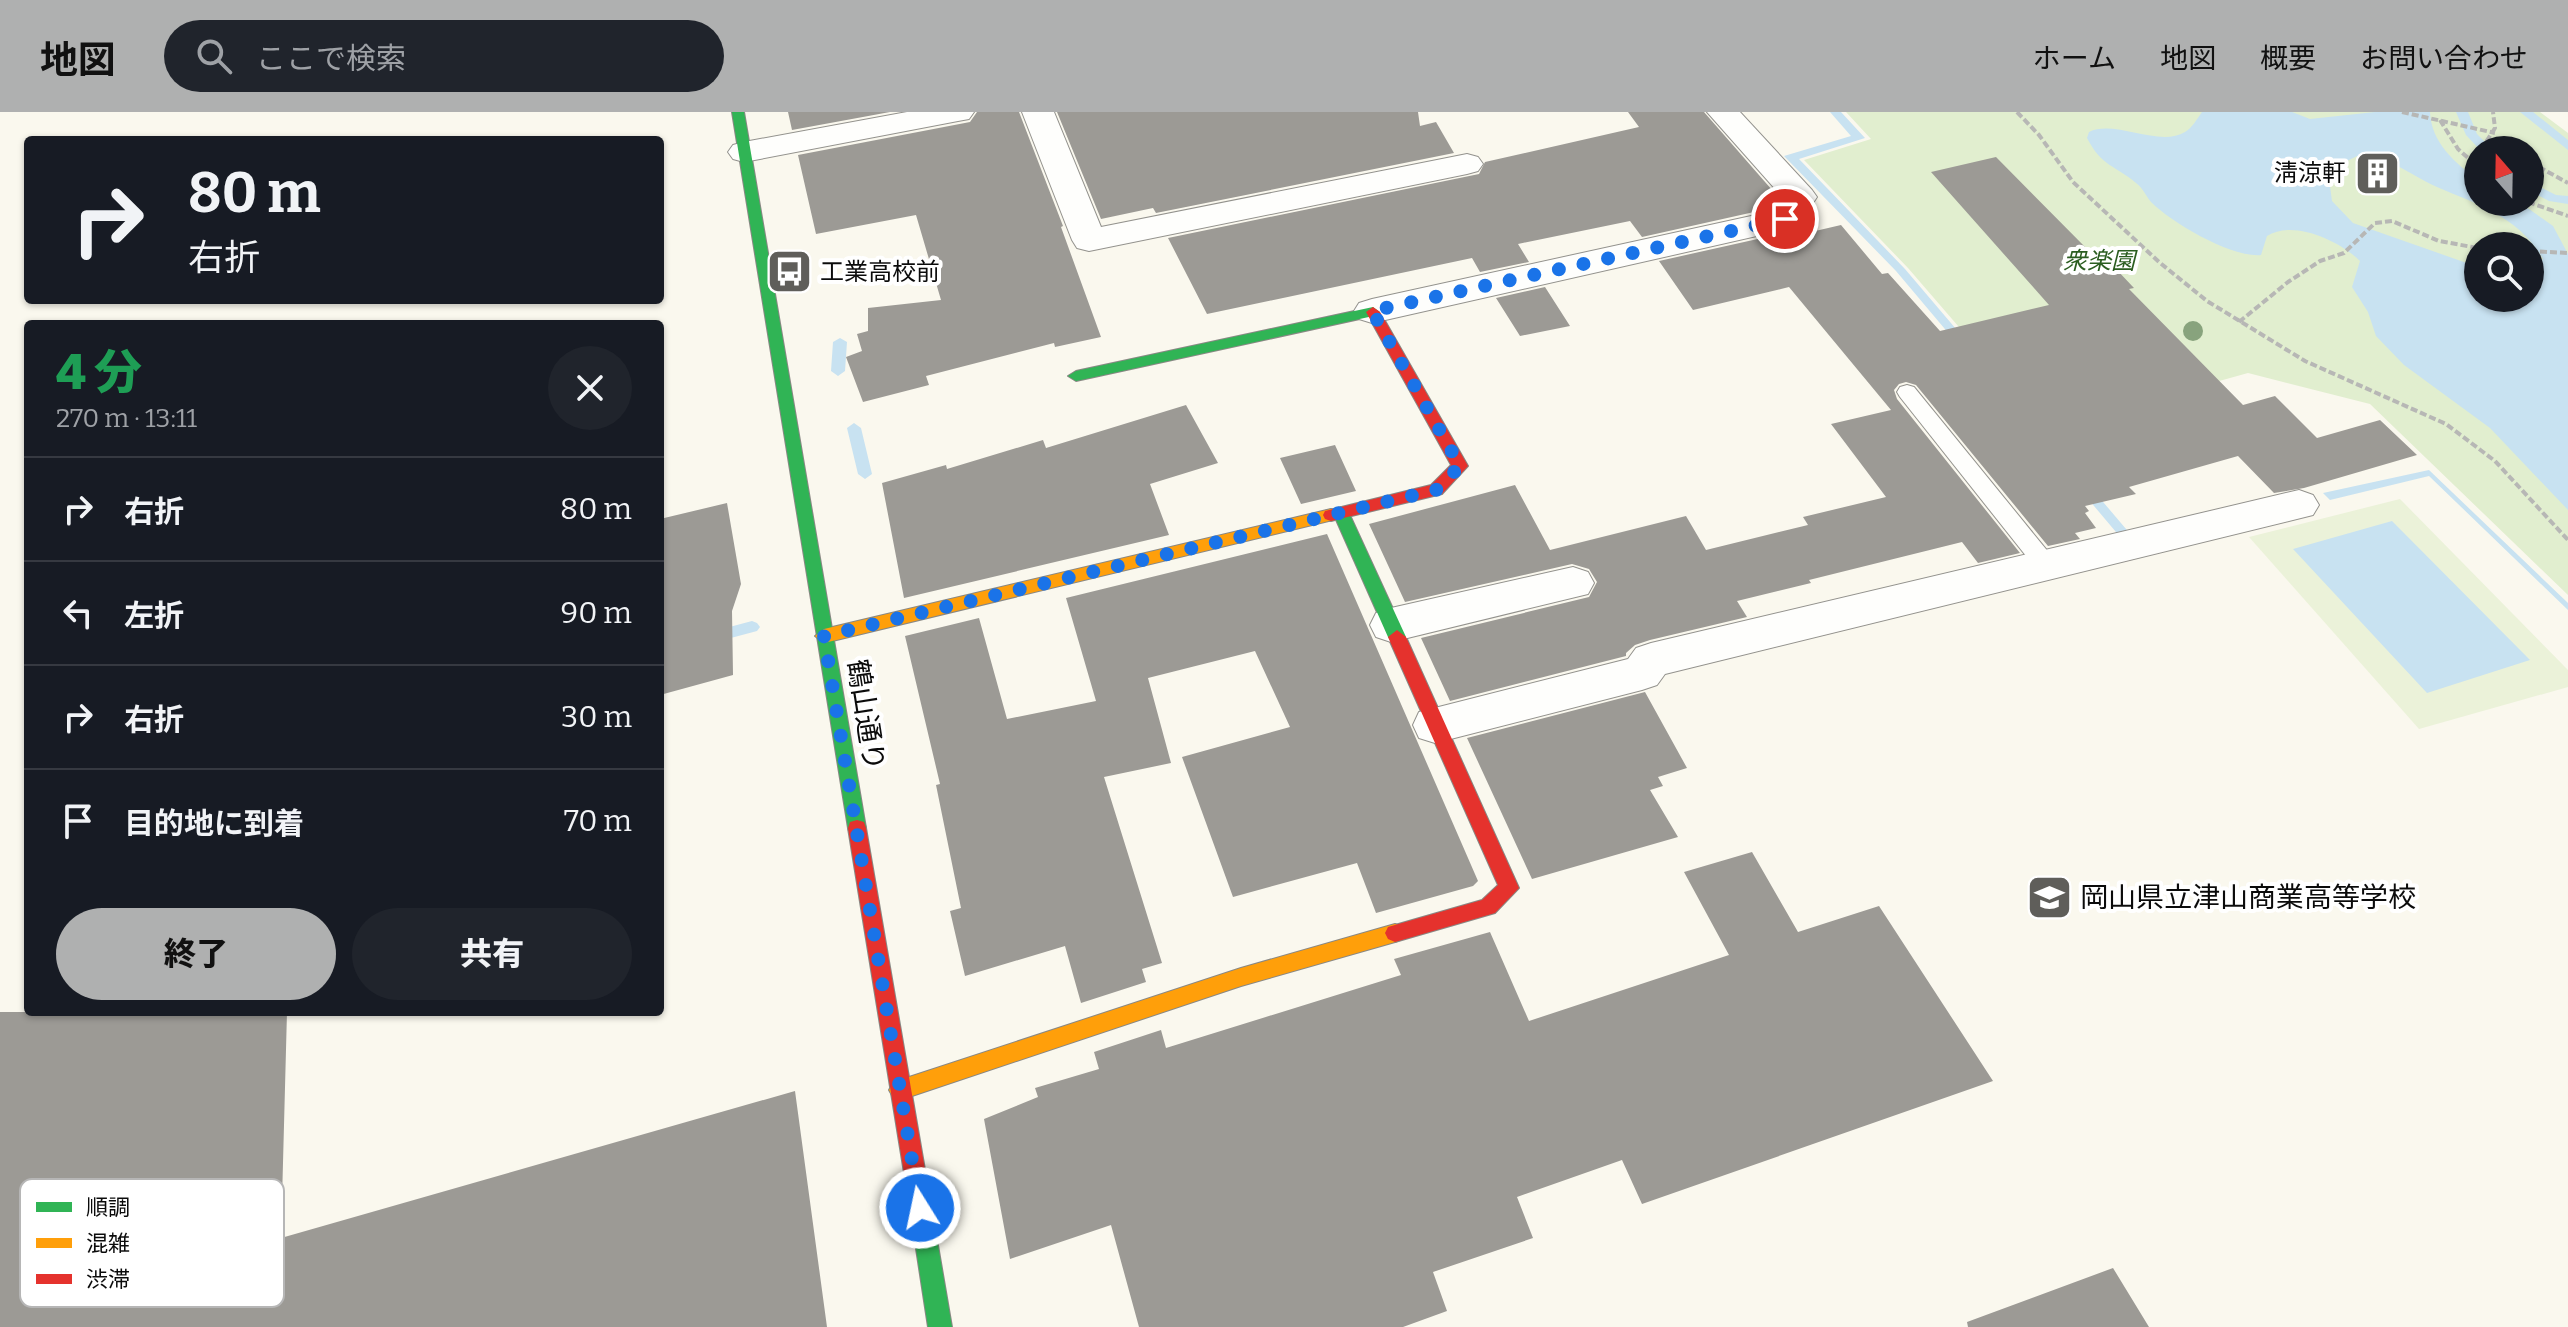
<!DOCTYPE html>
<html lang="ja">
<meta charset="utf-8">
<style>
body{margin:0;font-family:Bitter,"Noto Sans JP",serif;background:#20242c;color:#f1f3f6;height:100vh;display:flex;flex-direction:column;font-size:30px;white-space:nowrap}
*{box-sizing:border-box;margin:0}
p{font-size:26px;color:#9ea1a6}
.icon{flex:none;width:44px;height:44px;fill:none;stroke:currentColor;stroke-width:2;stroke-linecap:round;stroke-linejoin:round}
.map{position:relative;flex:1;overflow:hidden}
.panel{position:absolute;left:24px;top:208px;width:640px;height:696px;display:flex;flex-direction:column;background:#171b24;border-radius:8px;box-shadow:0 2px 6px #0004}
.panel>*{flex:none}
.hud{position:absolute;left:24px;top:24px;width:640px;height:168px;border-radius:8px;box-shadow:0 2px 6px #0004;background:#171b24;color:#f1f3f6;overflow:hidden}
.needle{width:52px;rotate:340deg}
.controls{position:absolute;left:2464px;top:24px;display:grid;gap:16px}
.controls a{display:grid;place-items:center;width:80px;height:80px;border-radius:50%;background:#171b24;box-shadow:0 2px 6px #0004;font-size:40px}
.pin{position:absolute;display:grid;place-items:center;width:68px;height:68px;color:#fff;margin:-34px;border:4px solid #fff;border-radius:50%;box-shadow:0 2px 8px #0007}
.me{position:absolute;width:88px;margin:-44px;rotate:350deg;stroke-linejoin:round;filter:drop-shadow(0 0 6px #0008)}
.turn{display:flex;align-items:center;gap:28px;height:168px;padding:0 32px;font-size:36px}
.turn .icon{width:104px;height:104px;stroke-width:2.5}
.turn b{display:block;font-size:56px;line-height:68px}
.round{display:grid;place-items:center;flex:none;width:84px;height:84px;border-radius:42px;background:#20242c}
.overview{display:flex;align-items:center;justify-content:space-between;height:136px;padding:0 32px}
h1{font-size:48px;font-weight:800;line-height:60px;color:#1e9e55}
.cta{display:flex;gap:16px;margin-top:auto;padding:16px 32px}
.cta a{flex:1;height:92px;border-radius:48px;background:#afb0b0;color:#111;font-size:32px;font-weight:800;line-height:92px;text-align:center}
.cta a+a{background:#20242c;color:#f1f3f6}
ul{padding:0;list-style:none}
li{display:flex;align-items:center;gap:24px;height:104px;padding:0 32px;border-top:2px solid #363941}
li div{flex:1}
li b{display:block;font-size:30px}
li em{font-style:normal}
header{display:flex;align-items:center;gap:48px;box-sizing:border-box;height:112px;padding:0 40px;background:#afb0b0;color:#111}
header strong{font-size:38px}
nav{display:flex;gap:44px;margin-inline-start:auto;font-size:28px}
.search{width:560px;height:72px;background:#20242c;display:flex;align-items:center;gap:20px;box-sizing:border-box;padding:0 28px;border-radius:44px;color:#9ea1a6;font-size:30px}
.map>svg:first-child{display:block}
.green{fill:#e1eecf;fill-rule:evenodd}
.pitch{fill:#ebf2d9}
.water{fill:#c8e2f1;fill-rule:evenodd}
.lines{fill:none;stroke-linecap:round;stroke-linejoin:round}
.stream{fill:#c8e2f1;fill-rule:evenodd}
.building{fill:#9c9a95}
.lane-casing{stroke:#93928d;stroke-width:2}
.street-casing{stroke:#93928d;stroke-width:2}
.fast-casing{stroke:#898884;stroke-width:2}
.slow-casing{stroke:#898884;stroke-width:2}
.jam-casing{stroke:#898884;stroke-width:2}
.path{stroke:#b7b7b5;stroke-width:4;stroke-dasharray:7 3;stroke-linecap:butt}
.lane{fill:#fefefc;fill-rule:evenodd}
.street{fill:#fefefc;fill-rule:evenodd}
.fast{fill:#30b455;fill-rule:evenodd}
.slow{fill:#ff9f0a;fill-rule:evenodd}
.jam{fill:#e5322d;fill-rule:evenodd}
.tree{fill:#88a37d}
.route{stroke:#1a73e8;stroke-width:14;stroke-dasharray:0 25.2}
.labels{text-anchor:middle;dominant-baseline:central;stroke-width:8;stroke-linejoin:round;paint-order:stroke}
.far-poi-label{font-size:24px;fill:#0b0b0b;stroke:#fff;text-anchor:end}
.far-park-label{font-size:24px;font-style:italic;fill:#2b5d20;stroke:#fff}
.street-label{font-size:28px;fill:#0b0b0b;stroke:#fff}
.poi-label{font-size:28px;fill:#0b0b0b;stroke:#fff;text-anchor:start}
.key{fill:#fff;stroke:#b6b6b6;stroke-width:2}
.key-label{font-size:22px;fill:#0b0b0b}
</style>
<header>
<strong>地図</strong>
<div class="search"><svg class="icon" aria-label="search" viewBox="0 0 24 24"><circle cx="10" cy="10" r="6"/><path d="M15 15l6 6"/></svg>ここで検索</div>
<nav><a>ホーム</a><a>地図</a><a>概要</a><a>お問い合わせ</a></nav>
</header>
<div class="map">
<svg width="2568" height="1215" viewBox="0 0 2568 1215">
<rect width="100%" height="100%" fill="#faf8ee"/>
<path class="green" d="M1846,0H2540L2568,21V483L2370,292L2248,261L2047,317L1908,156L1804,48L1871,27ZM2478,38H2530V90H2478ZM2478,134H2530V186H2478Z"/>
<path class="pitch" d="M2400,387L2568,558V575L2419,617L2249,425Z"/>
<path class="water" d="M1830,0H1841L1865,26L1799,47L1905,157L2132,424L2121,426L1896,159L1784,44L1851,24Z
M2202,0H2292L2310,7L2375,0H2430C2431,30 2455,51 2478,68V90H2513L2529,97L2553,114L2568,142V398L2490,316L2404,253L2376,224L2368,200L2352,175L2360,149C2340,129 2293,107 2267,124L2261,143C2232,146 2172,111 2151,90C2146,84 2143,76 2136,71C2115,53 2102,55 2087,26L2089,20C2115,7 2159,36 2185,20C2192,16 2197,7 2202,0ZM2357,44C2397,47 2404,60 2437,75C2479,93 2519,105 2543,147L2530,153V186H2478V155L2353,111L2332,89L2329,67L2339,53Z
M2429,358L2568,491V498L2429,364L2330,388L2323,381Z
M2392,409L2530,548L2427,581L2293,437Z"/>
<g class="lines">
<path class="stream" d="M2456,0H2468L2477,22L2493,38H2480L2466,23Z
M2520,0H2533L2568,28V38Z
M2530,70L2556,83L2568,84V92L2549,89L2530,79Z
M840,226L847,230L845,259L838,264L831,259L833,230Z
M854,311L861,316L872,362L865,367L858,362L847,316Z
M752,509L757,511L760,515L757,519L712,531L704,525L707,521Z"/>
</g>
<path class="building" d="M788,0H890L792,18Z
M977,0H1019L1063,114L1061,115L1101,225L1055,235L1054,231L926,264L929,273L863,290L846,245L862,239L857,222L868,219V196L941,188L916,103L816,122L798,43L970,10Z
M1057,0H1418L1420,14L1436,10L1454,41L1156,101L1153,96L1101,107Z
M1628,0H1704L1779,86L1772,96L1642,125L1630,109L1518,132L1529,150L1480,160L1472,146L1207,202L1168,126L1479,62L1485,50L1639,15Z
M1996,45L2091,141L2099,139L2134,176L2129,177L2243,293L2275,284L2317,326L2380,308L2417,343L2304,376L2274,381L2238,344L2129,375L2136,382L2085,394L2089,399L2085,401L2096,416L2075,421L2080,427L2048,434L1916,273L1906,270L1899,272L1894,278L1897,287L2020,441L1978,451L1962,430L1809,468L1811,471L1737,489L1747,505L1650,528L1635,533L1626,541V544L1450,589L1421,526L1589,485L1597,470L1589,457L1572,452L1405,490L1369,412L1515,373L1550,438L1686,404L1706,438L1808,413L1803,405L1886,385L1831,312L1891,298L1789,175L1693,198L1659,149L1798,118L1803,111L1811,120L1841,113L1882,162L1888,161L1940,219L2049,193L1931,60Z
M1545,175L1570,214L1520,224L1496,186Z
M1186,293L1218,351L1150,372L1169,423L904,486L882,371L946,353L947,357L1043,328L1046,336Z
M1335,333L1356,379L1301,392L1280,346Z
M727,391L741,472L732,499L733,563L660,583V407Z
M1327,422L1478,769L1473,774L1376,801L1357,751L1233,785L1182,645L1290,615L1255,539L1148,566L1171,651L1104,665L1162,851L1142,857L1146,870L1081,891L1065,834L965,864L950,799L961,796L936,673L940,672L905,524L979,506L1007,607L1096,589L1066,486Z
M1645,580L1687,656L1658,665L1663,674L1650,678L1678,725L1532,767L1467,626Z
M1752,740L1798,820L1879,794L1993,969L1642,1092L1622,1048L1517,1085L1533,1126L1433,1160L1447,1199L1403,1215H1139L1111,1113L1010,1147L984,1007L1038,985L1035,976L1099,957L1094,940L1161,918L1166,936L1401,863L1394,847L1490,820L1529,909L1729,843L1684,760Z
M0,900H287L281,1126L795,979L827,1215H0Z
M2113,1156L2149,1215H1968L1967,1210Z"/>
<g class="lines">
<defs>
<path id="lane" d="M1907,273L1914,275L2054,447L2057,453L2054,459L2046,462L2038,459L1900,285L1897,280L1900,275Z"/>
<path id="street" d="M907,0H974L969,7L958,9L744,50L733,47L728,40L733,33L744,30Z
M1022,0H1054L1101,115L1467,42L1478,45L1483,52L1478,59L1467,62L1089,139L1077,136L1072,128Z
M1707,0H1740L1812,78L1817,85L1797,115L1372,211L1359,207L1354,199L1359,191L1372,187L1774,99L1783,86Z
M2299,378L2313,383L2319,393L2313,403L1665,562L1657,573L1642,578L1435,631L1419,626L1413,613L1419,600L1628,547L1636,536L1651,531Z
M1573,455L1588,460L1594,471L1588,482L1391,530L1376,525L1370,513L1376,501L1391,496Z"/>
<path id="fast" d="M732,0H744L866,716L864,722L857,724L850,722L848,716Z
M1373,195L1380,200L1378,203L1076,269L1068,264L1076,259Z
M1341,395L1349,401L1406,525L1403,530H1391L1388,525L1333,401Z
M922,1093L930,1096L933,1104L952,1215H928L911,1104L914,1096Z"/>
<path id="slow" d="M1331,397L1337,399L1339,403L1337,407L824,531L815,524L824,517Z
M1395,812L1402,815L1405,821L1402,827L1395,830L1241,874L900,988L893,985L889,978L893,971L900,968L1241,856Z"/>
<path id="jam" d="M1373,195L1380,200L1468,354L1442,382L1331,409L1325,407L1323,403L1325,399L1431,373L1451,353L1366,200Z
M1397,518L1406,525L1519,776L1495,801L1395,830L1388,827L1385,821L1388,815L1482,788L1498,773L1388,525Z
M857,708L864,710L866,716L933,1104L930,1112L922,1115L914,1112L911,1104L848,716L850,710Z"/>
</defs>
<use href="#lane" class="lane-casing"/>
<use href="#street" class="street-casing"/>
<use href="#fast" class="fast-casing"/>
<use href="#slow" class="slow-casing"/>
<use href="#jam" class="jam-casing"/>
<path class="path" d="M2017,0L2039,23L2073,70L2159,150L2207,189L2305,249L2446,312L2495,349L2568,428
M2402,0L2495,21
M2440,8L2458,37L2476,53
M2486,32L2505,38
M2481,38L2495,16L2493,0
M2478,42L2475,56L2478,58
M2530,50L2568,71
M2528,90L2568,104
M2530,139L2568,141
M2239,210L2288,170L2320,149L2344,141L2375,111L2392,109L2439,129L2478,136"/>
<use href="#lane" class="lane"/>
<use href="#street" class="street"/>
<use href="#fast" class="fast"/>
<use href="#slow" class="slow"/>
<use href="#jam" class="jam"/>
</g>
<circle class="tree" cx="2193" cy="219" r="10"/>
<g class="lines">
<path class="route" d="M920,1096L824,524L1436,378L1460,354L1372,199L1785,107"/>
</g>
<defs>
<symbol id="building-square" viewBox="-11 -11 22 22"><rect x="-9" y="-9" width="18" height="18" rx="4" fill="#5f5e5a" stroke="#fff"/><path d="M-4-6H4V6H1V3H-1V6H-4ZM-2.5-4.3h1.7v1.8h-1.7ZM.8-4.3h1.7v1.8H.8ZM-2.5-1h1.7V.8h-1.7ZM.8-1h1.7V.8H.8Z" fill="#fff"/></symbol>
<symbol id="bus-square" viewBox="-11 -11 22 22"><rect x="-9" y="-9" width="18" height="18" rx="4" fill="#5f5e5a" stroke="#fff"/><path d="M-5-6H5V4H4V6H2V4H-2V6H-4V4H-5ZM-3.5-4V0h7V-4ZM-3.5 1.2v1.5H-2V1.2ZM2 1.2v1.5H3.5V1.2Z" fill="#fff"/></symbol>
<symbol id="school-square" viewBox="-11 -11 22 22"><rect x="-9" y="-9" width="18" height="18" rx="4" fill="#5f5e5a" stroke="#fff"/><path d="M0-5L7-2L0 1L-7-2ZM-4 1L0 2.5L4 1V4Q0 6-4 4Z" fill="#fff"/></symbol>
</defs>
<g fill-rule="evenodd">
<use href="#building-square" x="2352" y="36" width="51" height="51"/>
<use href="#bus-square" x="764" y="134" width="51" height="51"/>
<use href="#school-square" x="2024" y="760" width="51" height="51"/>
</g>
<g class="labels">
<g class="far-poi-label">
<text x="2346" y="61">淸涼軒</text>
<text x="820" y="160" text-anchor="start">工業高校前</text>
</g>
<g class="far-park-label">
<text x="2099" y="149">衆楽園</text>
</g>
<g class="street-label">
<text transform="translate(866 603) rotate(81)">鶴山通り</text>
</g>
<g class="poi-label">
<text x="2080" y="785">岡山県立津山商業高等学校</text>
</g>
</g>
<rect x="20" y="1067" width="264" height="128" rx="12" class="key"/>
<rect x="36" y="1090" width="36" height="10" fill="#30b455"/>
<rect x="36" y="1126" width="36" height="10" fill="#ff9f0a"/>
<rect x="36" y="1162" width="36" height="10" fill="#e5322d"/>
<g class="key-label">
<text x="86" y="1103">順調</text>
<text x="86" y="1139">混雑</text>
<text x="86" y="1175">渋滞</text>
</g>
</svg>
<div class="controls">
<a><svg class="needle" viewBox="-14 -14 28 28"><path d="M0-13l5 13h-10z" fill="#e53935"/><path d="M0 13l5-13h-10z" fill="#9ea1a6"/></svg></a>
<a><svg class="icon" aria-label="search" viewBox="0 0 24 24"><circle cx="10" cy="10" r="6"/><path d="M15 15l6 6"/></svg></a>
</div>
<div class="pin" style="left:1785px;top:107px;background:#d93025"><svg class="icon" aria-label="arrive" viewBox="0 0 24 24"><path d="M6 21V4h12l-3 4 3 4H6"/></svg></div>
<svg class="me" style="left:920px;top:1096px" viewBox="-20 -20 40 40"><circle r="17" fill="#1a73e8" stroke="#fff" stroke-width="3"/><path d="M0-11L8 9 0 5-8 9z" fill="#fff"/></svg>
<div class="hud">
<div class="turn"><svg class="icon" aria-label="right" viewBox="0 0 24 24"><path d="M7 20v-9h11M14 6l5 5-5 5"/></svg><div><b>80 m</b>右折</div></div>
</div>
<section class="panel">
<div class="overview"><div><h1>4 分</h1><p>270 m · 13:11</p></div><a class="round"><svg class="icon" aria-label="close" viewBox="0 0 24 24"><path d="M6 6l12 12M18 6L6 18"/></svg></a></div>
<ul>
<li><svg class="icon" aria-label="right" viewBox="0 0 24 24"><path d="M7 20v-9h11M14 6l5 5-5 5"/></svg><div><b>右折</b></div><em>80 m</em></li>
<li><svg class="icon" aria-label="left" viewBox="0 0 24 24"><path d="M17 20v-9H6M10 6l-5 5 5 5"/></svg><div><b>左折</b></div><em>90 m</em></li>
<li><svg class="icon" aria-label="right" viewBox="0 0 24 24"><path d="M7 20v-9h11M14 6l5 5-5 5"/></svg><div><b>右折</b></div><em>30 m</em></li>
<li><svg class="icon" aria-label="arrive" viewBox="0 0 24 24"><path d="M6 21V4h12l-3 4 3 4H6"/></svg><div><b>目的地に到着</b></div><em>70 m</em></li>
</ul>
<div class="cta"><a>終了</a><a>共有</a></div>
</section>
</div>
